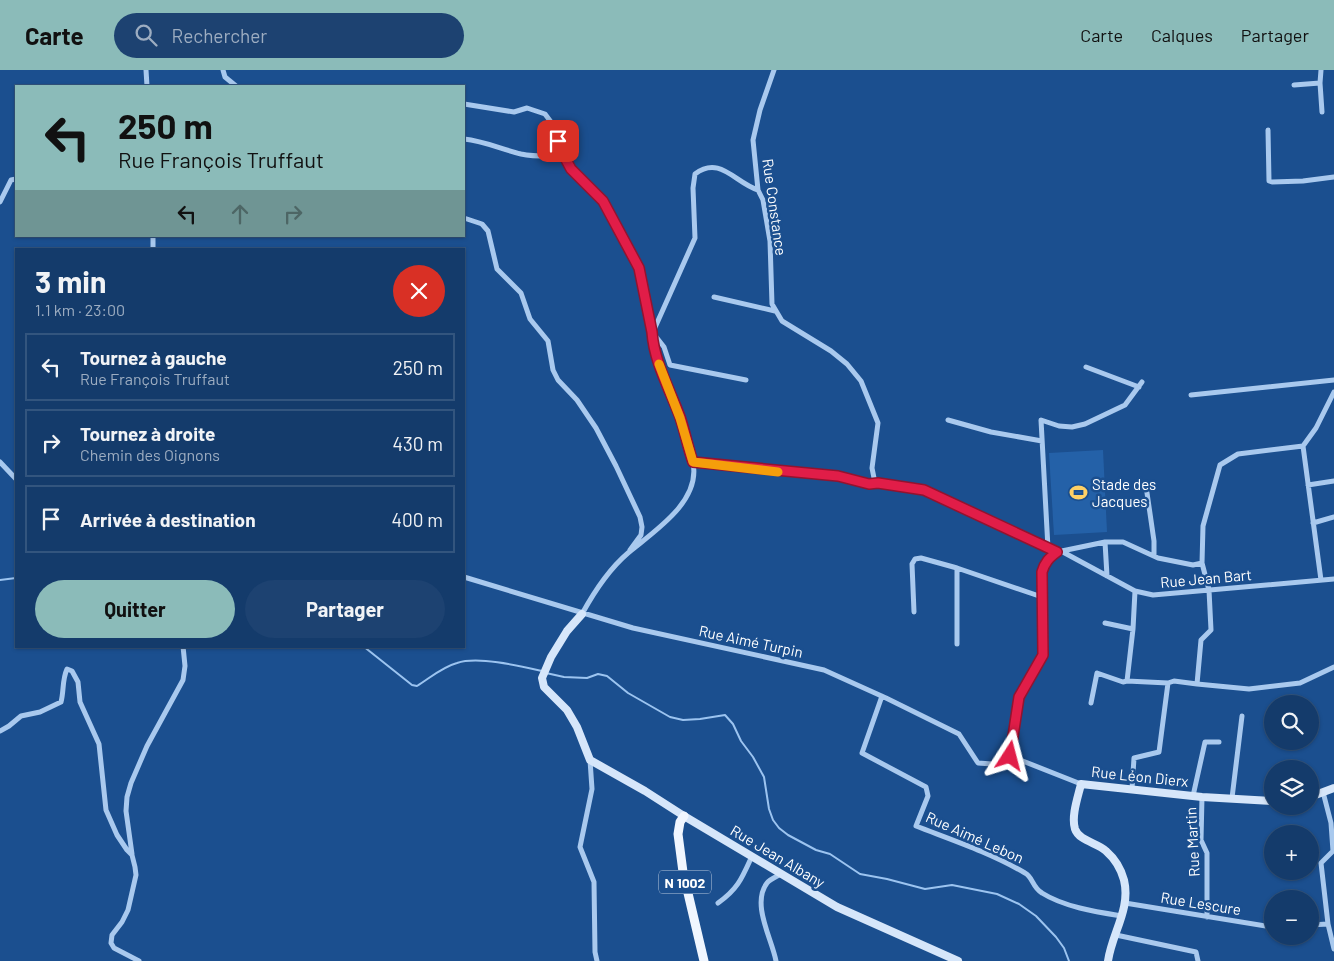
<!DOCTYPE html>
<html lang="fr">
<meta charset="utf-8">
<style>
body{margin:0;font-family:Barlow,sans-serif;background:#1d4271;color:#f1f3f6;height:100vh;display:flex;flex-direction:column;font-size:19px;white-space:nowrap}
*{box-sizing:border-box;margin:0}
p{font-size:16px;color:#9dadc1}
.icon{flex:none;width:28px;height:28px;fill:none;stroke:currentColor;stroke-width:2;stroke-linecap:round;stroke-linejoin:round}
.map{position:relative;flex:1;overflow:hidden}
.sheet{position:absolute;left:15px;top:178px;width:450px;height:400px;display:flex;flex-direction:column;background:#143b6b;border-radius:0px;box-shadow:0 1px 4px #0004,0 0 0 1px #33557e}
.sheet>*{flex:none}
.hud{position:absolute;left:15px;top:15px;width:450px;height:152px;border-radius:0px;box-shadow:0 1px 4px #0004,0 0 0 1px #33557e;background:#8bbbb9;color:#111;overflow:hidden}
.fabs{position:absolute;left:1264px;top:625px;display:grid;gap:10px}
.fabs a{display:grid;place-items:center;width:55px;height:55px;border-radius:50%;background:#143b6b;box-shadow:0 1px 4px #0004,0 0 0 1px #33557e;font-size:25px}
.pin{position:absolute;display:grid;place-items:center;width:42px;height:42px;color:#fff;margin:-21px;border-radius:10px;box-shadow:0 2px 8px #0006}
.me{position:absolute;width:55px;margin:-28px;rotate:9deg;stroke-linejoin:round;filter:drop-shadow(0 0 4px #0008)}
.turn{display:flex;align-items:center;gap:18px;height:105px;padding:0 20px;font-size:22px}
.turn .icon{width:65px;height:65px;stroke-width:2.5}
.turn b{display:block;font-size:35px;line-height:42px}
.lanes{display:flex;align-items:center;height:48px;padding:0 20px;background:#0003;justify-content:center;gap:25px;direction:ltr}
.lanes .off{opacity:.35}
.round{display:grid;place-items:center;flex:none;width:52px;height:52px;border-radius:26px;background:#1d4271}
.headline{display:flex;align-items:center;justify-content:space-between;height:85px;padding:0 20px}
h1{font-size:30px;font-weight:700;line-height:38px}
.button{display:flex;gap:10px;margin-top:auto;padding:10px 20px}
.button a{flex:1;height:58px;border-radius:30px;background:#8bbbb9;color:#111;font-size:20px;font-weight:700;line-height:58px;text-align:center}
.button a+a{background:#1d4271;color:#f1f3f6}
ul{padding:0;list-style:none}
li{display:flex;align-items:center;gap:15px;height:68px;margin:0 10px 8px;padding:0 10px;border:2px solid #33557e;border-radius:0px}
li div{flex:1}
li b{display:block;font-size:19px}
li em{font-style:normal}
header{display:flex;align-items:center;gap:30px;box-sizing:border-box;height:70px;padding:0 25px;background:#8bbbb9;color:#111}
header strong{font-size:24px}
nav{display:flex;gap:28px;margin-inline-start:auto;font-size:18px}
.search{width:350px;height:45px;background:#1d4271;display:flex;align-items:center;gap:12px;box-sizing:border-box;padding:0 18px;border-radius:28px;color:#9dadc1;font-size:19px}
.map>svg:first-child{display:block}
.green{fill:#2461a8}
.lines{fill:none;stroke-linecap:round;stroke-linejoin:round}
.stream{stroke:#9cc4f0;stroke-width:2}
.street{stroke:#a9c9ee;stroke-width:5}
.secondary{stroke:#d6e6fa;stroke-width:8}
.primary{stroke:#f0f6ff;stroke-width:9}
.route-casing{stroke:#92132f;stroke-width:12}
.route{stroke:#e11d48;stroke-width:9}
.slow{stroke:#f59e0b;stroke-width:9}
.labels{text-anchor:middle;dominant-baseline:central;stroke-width:5;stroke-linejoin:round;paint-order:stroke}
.shield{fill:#1b4f8f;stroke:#bbcadd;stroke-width:1}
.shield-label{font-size:14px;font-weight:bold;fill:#fff}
.street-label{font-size:15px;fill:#fff;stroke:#1b4f8f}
.poi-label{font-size:15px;fill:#fff;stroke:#1b4f8f;text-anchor:start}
</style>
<header>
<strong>Carte</strong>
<div class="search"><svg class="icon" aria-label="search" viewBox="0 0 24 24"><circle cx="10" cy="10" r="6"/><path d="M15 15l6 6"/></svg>Rechercher</div>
<nav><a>Carte</a><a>Calques</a><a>Partager</a></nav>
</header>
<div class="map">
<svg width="1334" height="891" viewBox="0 0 1334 891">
<rect width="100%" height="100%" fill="#1b4f8f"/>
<path class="green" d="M1103,380L1107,462L1054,465L1049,383Z"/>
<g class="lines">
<path class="stream" d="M0,510L16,508
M363,576L412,615L417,616C430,608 442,597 457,593C478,586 520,596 542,601
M546,603L564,607L587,608L598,604L607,606L628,623L670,647L683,650L700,649L725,645L733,654L741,671L753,687L764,707L769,739L773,750L779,758L788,765L816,780L830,784L860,804L887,809L925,819L952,815L997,824L1019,834L1036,846L1056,867L1064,878L1069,891"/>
<path class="street" d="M146,0L147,16
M223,0L225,7L236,16
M774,0L760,40L753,70L758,120L763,130L770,171L772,234L782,251L831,281L847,294L861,311L878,353L872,398L874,408L878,413
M1321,0L1320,13L1322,42
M1294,15L1320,13
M464,34L514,42L527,38L545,44L554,56L563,86L571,99L603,131L639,198L652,262C654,291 669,319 679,345C685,360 690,377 693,393C701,432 653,462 628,483C608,500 594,522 582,544
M1268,60L1269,111L1272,112L1303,111L1334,107
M464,69C484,71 501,79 521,84C535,87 549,86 563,86
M0,132L11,110L16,109
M464,148L482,154L488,161L497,199L521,223L530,249L548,271L553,300L558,310L577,330L596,358L616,396L640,447L642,457L641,465L630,480
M153,166V179
M714,227L775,241
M653,262L695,168L693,118L695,104C720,85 735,113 758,120
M653,263L664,277L670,295L746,310
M1086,297L1139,317
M1191,325L1334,310
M948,350L991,362L1042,371
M1303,376L1321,510
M0,392L16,409
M693,392L839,406L869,413H878L924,420L1057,482
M1308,415L1334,411
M1146,416L1154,471V486
M1313,453L1334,447
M1105,472L1107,506
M1048,478L1041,350L1059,356L1072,357L1085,354L1125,335L1142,312
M1061,481L1135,521L1153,525L1334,509
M957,498V574
M464,507L633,558L824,600L886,628L959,664L978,693L992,694L1006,691L1010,686
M914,542L912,494L915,489L921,488L957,498L1042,527
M1105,553L1133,559
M1127,611L1168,613
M1197,614L1249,619L1300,613L1334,597
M882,626L862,683L926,717L928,726L916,756C952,770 991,783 1025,803C1033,807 1032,817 1042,823C1064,837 1097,842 1122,846
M1091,633L1097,603L1123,612L1127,611L1133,559L1135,521
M0,661L9,656L21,646L40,642L61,632C64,621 62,610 67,599L72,601L78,612L80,632L99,674L106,740L117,765L127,780L132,785L135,797L136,805L128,840L122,852L112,865L111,873L114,878L139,891
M1010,686L1019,627L1043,585L1042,502L1049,487L1057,482L1105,472H1123L1158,488L1193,495L1202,493
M1010,686L1081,714
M590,690L592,719L580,777L594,812L595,882L597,891
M1132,719L1134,688L1159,682L1168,613L1174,611L1197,614L1201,570L1211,560L1209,520L1202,493L1203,456L1220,395L1238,384L1303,376L1316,358L1334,322
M1323,722L1331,753L1333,781L1321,793L1328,854
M1193,726L1205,672H1219
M1202,727L1201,770L1207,783V847
M1232,728L1242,646
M132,784L126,741L127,727L131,713L147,676L183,610L185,596L183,576
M718,833C738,819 742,808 752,786
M1125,833L1272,857
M1310,855L1328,854L1334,879
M1116,865L1196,882L1198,891
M776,891C772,869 751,834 767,813C770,809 776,807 781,804"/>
<path class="secondary" d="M582,544L567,561L551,587L542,608L544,617L567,640L577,657L590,690L645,721L684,746L837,837L958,891
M1310,727L1334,718
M1108,891C1112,863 1131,839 1124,810C1121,799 1114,788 1106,781C1098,773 1079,771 1075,759C1071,746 1078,727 1081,714L1202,727L1272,731"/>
<path class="primary" d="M684,746L680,752L678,764L683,802L704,891"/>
</g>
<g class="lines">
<defs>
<path id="route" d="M558,71L564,86L571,99L603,131L639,198L652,262C654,292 670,320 680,347C685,362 688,378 693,392L838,406L869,414L878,413L924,420L1057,482C1049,488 1045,492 1042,502L1043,585L1019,627L1010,686"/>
</defs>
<use href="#route" class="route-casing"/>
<use href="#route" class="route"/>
<path class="slow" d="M659,294L680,348L693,392L778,402"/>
</g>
<defs>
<symbol id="stadium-bare" viewBox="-9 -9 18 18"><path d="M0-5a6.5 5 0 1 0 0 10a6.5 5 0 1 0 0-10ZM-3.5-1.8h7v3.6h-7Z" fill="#ffd166" stroke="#1b4f8f" stroke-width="2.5" paint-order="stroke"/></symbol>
</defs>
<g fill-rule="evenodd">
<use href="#stadium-bare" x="1066" y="410" width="25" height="25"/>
</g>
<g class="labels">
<rect class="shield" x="659" y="800.5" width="52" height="23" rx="4"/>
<g class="shield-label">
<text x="685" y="812">N 1002</text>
</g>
<g class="street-label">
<text transform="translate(775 137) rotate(82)">Rue Constance</text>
<text transform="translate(1206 508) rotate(-5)">Rue Jean Bart</text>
<text transform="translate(751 571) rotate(12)">Rue Aimé Turpin</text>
<text transform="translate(1140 706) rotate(6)">Rue Léon Dierx</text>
<text transform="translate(975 767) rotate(24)">Rue Aimé Lebon</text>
<text transform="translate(1192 772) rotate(-93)">Rue Martin</text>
<text transform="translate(778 786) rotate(31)">Rue Jean Albany</text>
<text transform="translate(1201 833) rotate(9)">Rue Lescure</text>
</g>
<g class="poi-label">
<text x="1092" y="414">Stade des<tspan x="1092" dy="17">Jacques</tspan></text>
</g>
</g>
</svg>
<div class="fabs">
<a><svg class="icon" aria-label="search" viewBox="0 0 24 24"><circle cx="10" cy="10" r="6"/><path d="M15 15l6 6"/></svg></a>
<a><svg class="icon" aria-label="layers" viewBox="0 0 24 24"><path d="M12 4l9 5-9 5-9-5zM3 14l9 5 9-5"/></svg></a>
<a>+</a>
<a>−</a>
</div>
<div class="pin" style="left:558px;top:71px;background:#d93025"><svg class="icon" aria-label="arrive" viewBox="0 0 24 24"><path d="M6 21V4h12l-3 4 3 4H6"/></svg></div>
<svg class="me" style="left:1010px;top:686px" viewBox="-20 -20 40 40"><path d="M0-17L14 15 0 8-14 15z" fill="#e11d48" stroke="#fff" stroke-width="4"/></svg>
<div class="hud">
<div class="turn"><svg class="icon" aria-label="left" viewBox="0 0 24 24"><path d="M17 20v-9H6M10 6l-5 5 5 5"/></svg><div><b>250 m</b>Rue François Truffaut</div></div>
<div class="lanes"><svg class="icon" aria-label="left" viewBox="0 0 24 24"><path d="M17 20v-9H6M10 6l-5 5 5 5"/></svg><svg class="icon off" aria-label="ahead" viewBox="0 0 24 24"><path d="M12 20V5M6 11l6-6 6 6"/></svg><svg class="icon off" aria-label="right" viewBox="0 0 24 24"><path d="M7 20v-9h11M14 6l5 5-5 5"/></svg></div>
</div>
<section class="sheet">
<div class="headline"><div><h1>3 min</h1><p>1.1 km · 23:00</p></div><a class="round" style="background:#d93025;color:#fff"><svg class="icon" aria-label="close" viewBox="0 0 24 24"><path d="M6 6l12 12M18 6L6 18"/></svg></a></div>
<ul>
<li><svg class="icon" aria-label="left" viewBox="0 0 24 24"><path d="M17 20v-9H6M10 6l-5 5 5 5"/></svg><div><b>Tournez à gauche</b><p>Rue François Truffaut</p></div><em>250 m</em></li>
<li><svg class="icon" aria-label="right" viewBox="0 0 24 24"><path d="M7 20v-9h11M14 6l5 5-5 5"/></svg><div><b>Tournez à droite</b><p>Chemin des Oignons</p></div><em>430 m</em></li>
<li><svg class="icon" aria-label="arrive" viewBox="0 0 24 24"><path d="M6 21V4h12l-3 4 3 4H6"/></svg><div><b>Arrivée à destination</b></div><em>400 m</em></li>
</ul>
<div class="button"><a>Quitter</a><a>Partager</a></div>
</section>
</div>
